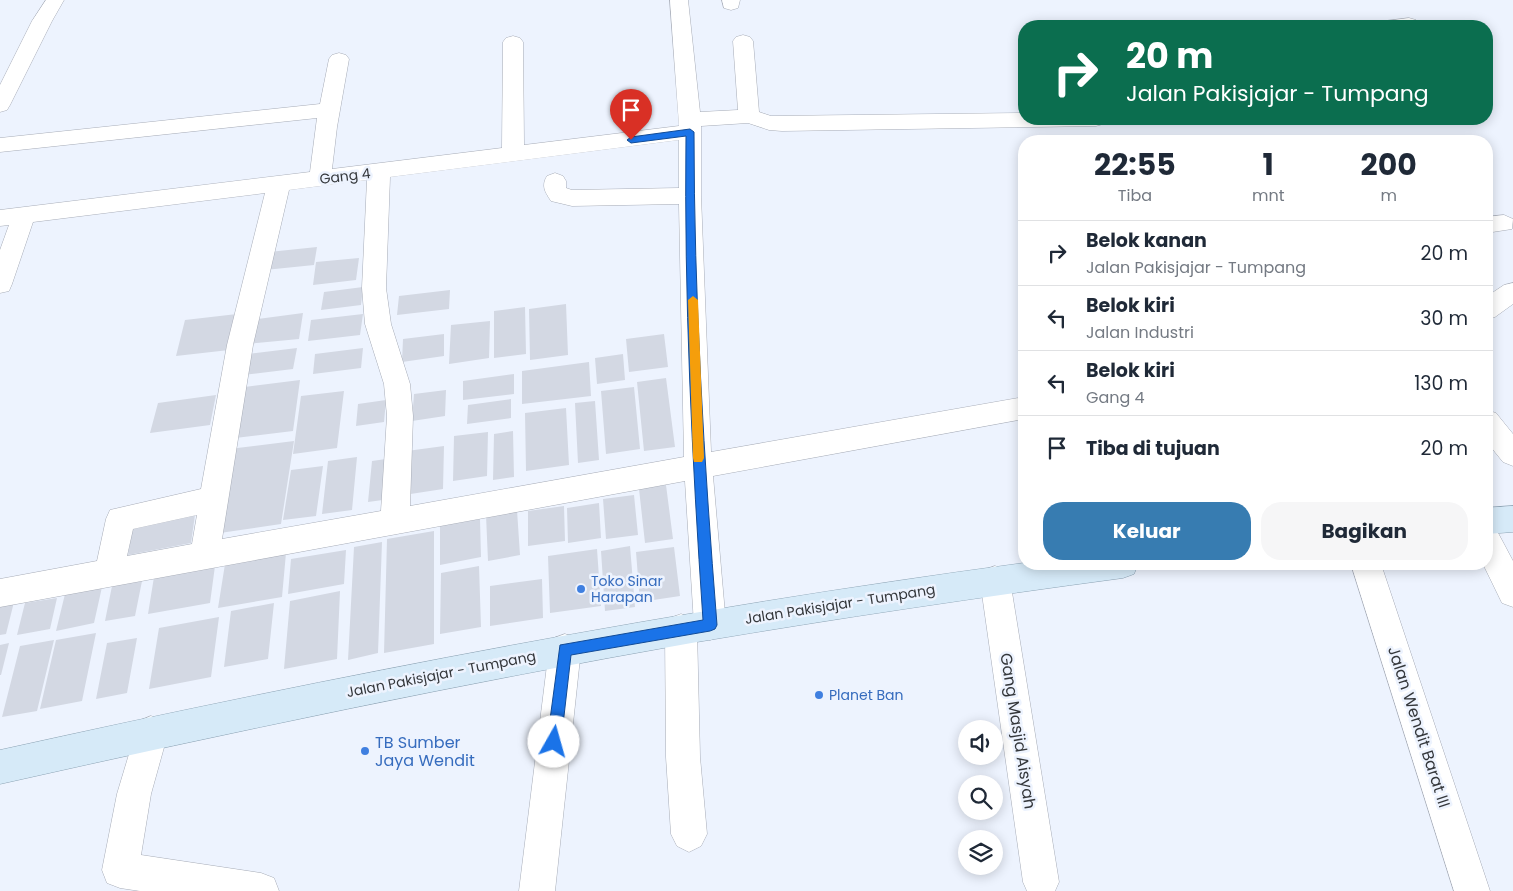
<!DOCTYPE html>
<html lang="id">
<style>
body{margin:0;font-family:Poppins,sans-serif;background:#f6f6f7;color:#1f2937;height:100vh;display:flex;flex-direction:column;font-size:19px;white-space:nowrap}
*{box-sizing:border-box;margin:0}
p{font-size:16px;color:#747a83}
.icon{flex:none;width:28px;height:28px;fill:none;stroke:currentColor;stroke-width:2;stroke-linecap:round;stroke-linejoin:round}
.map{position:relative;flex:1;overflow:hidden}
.side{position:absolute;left:1018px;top:135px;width:475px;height:435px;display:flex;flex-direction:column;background:#fff;border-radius:20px;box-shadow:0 2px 12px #0003}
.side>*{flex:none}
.hud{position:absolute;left:1018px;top:20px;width:475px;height:105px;border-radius:20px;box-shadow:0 2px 12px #0003;background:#0b6e4f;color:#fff;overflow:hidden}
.controls{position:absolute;left:958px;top:720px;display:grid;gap:10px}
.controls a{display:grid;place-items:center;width:45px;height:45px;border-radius:50%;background:#fff;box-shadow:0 2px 12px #0003;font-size:25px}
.pin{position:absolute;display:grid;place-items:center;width:42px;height:42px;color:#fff;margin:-51px -21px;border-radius:50% 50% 50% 0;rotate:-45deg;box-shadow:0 0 5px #0007}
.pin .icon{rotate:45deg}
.me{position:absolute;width:55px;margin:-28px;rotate:7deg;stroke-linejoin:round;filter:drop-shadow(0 0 4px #0008)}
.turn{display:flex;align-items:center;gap:18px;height:105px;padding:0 25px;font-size:22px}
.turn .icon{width:65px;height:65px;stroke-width:2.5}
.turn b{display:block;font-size:35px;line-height:42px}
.eta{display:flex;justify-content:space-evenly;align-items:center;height:85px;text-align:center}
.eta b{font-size:30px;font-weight:700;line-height:35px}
.action{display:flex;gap:10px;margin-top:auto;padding:10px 25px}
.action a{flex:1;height:58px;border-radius:20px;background:#377cb1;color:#fff;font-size:20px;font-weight:700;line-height:58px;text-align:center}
.action a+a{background:#f6f6f7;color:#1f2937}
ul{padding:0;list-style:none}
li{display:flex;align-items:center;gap:15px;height:65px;padding:0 25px;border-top:1px solid #e0e1e3}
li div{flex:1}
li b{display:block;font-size:19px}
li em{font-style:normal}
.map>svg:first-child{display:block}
.building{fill:#d3d8e3}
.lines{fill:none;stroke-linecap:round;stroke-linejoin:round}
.minor-casing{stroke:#a7acb7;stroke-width:1}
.major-casing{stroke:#8ba2b3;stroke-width:1}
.minor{fill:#fff;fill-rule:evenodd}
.major{fill:#d6eaf8;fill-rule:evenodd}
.route{fill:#1a73e8;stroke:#114b97}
.slow{fill:#f59e0b}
.shop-dot{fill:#3f7fe0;stroke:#edf3fe;stroke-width:2}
.labels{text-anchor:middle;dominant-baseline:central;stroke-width:5;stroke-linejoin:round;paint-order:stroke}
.street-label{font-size:14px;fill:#34373b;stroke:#edf3fe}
.shop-label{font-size:14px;fill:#366cbe;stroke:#edf3fe;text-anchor:start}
.near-street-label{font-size:16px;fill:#34373b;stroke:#edf3fe}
.near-shop-label{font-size:16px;fill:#366cbe;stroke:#edf3fe;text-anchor:start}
</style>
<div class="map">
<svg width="1513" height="891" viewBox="0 0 1513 891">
<rect width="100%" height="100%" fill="#edf3fe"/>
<path class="building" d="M317,247L314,265L265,270L269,252Z
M359,258L356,280L313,285L316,262Z
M363,287L361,305L321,310L324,292Z
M450,290L449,309L397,315L399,296Z
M566,304L568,355L530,360L529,309Z
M525,307L526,354L494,358V311Z
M303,313L299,339L247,344L251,320Z
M237,314L229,350L176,356L185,320Z
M363,314L360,335L308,341L311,320Z
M490,321L489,358L449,364L451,325Z
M444,334V356L402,362L403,339Z
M664,334L668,367L629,372L626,339Z
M297,348L293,369L243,375L247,354Z
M363,348L361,368L313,374L315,354Z
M623,354L625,380L597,384L595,358Z
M589,362L591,396L522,404V371Z
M514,374V394L463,400V381Z
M666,378L675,447L644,451L637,382Z
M300,380L293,431L227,439L237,388Z
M634,387L640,449L606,454L601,391Z
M446,390L445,416L412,421L414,394Z
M344,391L337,448L293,454L301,396Z
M216,395L210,425L150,433L158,403Z
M511,399V418L467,424L468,405Z
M386,400L384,422L356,426L358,404Z
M595,401L599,460L578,463L575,403Z
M566,408L569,465L526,471L525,413Z
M513,431L514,477L493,480L494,434Z
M488,432L487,476L453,481L454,436Z
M294,441L281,524L213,534L229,449Z
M444,446L443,489L404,495L407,451Z
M357,457L352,510L322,514L328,461Z
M393,458L390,499L368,502L372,461Z
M323,466L316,516L283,520L291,470Z
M666,485L673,539L645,543L639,489Z
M634,495L638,535L606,539L603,499Z
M599,503L601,538L568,543L567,508Z
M564,506L565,541L528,546V511Z
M196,508L191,543L128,555L134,520Z
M517,510L520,555L488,561L486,515Z
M480,519L481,557L440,565V526Z
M434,531V644L384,653L387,539Z
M382,542L378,653L348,660L354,547Z
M630,546L635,607L605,611L601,551Z
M674,547L680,596L640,602L636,552Z
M597,549L601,606L550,613L548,556Z
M346,550L344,584L288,594L291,559Z
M286,553L282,597L218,608L225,564Z
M215,566L210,603L148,614L154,577Z
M479,566L481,627L440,634L441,573Z
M542,579L543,618L490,626V586Z
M142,581L135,616L105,621L112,586Z
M102,587L94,623L56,631L65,594Z
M340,591L337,659L284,669L290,601Z
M57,598L50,629L17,635L25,603Z
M14,602L6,634L0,635V605Z
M274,603L268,659L224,667L231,611Z
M219,617L211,677L149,689L159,628Z
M96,633L82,701L40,709L56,640Z
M137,638L127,693L96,699L107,643Z
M54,640L37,711L2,717L20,646Z
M9,643L1,675H0V645Z"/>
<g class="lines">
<defs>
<path id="minor" d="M46,0H64L52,21L10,105L7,110L0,112V85L32,21Z
M670,0H688L700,112L738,110L733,41L736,37L743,35L750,37L753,41L759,112L771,116L1024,113V119H1107L1103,124L1096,126L782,131L769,130L748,123L701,126V196L711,452L1024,397V419L713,476L726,625L721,636L710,640L699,636L697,630L700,757L707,834L701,846L689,852L677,846L671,834L666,757L665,629L670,618L681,614L692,618L694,624L685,481L0,607V579L97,561L106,519L110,510L201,489L227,345L265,193L33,222L12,284L9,291L0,293V250L9,225L0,226V210L310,172L317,118L0,152V138L320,104L329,59L332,55L339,53L346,55L349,59L337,127L332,169L502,148L503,42L506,38L513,36L520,38L523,42L524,145L679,126ZM679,140V188L572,190L566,188V181L563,176L555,173L547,176C541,186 545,192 551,201L572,206L679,204L684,457L410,506L413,416L410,384L391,324L386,288L390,177ZM367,180L362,288L365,324L384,384L387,416L381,511L222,539L253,345L289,190ZM197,515L192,544L127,556L133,529Z
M722,0H740L738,8L731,10L724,8Z
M1409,18L1416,20L1419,24L1417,26H1375L1378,22Z
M1504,215L1513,219L1512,229L1486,233V217Z
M1513,283V304L1495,317L1486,320V297L1504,285Z
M1486,410L1496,413L1513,434V466L1503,462L1486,441Z
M1486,525L1496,529L1513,561V607L1502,603L1483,564H1486Z
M1351,564H1381L1490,891H1454Z
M995,566L1006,570L1010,580L1059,882L1055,891H1027L1023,882L980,580L984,570Z
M565,634L576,638L581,649L555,891H519L549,649L554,638Z
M151,716L163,721L168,733L151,794L141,855L261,873L274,878L279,891H140L120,888L107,883L102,870L117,794L139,721Z"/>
<path id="major" d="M1513,506V532L1486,534V508Z
M1024,563L1138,564L1134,574L1123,578C981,597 839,618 697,642C464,683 231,732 0,784V750C339,675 680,609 1024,563Z"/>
</defs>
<use href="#minor" class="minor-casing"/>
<use href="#major" class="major-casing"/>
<use href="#minor" class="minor"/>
<use href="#major" class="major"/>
</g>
<path class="route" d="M690,129L694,132C694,297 704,461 717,625L715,629L710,631L571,655L561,742L559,747L554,749L549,747L547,742L560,645L703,620C692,459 684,297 686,136L631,143L627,140L631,137Z"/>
<path class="slow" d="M693,296L698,300L704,458L702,462H694L693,458L688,300Z"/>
<g class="shop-dot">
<circle cx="581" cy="589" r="5"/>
<circle cx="819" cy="695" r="5"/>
<circle cx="365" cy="751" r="5"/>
</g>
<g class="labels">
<g class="street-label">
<text transform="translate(345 176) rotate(-7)">Gang 4</text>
<text transform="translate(840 604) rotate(-9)">Jalan Pakisjajar - Tumpang</text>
<text transform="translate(441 674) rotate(-11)">Jalan Pakisjajar - Tumpang</text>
</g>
<g class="shop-label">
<text x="591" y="581">Toko Sinar<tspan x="591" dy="16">Harapan</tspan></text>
<text x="829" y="695">Planet Ban</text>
</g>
<g class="near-street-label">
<text transform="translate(1419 727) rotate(72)">Jalan Wendit Barat III</text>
<text transform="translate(1018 731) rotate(81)">Gang Masjid Aisyah</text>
</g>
<g class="near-shop-label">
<text x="375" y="742">TB Sumber<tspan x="375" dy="18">Jaya Wendit</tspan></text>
</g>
</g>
</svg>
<div class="controls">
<a><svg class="icon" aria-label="sound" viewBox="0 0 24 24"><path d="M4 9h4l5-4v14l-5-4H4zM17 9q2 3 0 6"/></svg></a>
<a><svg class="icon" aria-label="search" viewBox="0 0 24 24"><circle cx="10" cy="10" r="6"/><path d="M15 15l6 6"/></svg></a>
<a><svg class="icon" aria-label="layers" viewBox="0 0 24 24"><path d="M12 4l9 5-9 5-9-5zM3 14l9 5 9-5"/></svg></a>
</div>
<div class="pin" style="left:631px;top:140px;background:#d93025"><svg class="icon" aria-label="arrive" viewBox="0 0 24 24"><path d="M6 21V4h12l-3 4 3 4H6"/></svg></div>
<svg class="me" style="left:554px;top:742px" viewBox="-20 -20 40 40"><circle r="19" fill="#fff"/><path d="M0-13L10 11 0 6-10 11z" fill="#1a73e8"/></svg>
<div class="hud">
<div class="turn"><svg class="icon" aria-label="right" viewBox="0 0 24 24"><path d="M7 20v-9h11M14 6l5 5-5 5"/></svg><div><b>20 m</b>Jalan Pakisjajar - Tumpang</div></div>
</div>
<section class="side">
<div class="eta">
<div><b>22:55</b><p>Tiba</p></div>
<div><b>1</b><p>mnt</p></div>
<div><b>200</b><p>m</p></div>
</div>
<ul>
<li><svg class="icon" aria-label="right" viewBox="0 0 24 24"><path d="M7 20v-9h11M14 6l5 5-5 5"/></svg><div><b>Belok kanan</b><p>Jalan Pakisjajar - Tumpang</p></div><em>20 m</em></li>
<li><svg class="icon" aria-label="left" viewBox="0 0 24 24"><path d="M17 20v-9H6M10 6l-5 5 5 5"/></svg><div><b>Belok kiri</b><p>Jalan Industri</p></div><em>30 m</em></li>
<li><svg class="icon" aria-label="left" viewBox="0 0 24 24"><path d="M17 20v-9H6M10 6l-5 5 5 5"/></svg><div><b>Belok kiri</b><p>Gang 4</p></div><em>130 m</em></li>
<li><svg class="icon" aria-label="arrive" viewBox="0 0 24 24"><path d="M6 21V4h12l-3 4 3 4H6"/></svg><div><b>Tiba di tujuan</b></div><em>20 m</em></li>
</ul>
<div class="action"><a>Keluar</a><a>Bagikan</a></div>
</section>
</div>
